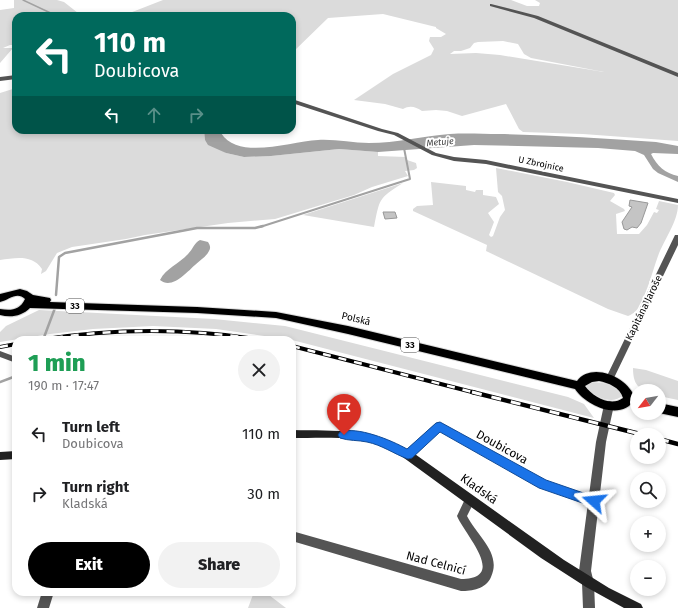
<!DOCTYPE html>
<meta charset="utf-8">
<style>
body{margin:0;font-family:"Fira Sans",sans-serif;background:#f2f2f2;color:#202124;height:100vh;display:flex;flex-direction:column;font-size:15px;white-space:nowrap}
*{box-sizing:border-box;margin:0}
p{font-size:13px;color:#757577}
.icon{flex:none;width:22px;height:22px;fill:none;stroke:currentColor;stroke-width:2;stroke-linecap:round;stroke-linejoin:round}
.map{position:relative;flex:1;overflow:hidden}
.panel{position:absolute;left:12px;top:336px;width:284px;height:260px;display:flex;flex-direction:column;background:#fff;border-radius:12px;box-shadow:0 2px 6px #0003}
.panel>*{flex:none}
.guide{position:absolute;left:12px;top:12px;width:284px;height:122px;border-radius:12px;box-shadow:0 2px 6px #0003;background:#00695c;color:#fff;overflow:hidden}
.needle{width:26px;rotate:239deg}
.buttons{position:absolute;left:630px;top:384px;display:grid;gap:8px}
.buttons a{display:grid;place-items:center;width:36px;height:36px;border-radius:50%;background:#fff;box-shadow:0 2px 6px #0003;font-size:20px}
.pin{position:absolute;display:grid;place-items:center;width:34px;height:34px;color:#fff;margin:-41px -17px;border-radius:50% 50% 50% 0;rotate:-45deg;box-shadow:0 0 4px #0007}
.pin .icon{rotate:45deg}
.me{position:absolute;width:44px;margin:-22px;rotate:288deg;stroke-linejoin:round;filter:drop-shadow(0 0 3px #0008)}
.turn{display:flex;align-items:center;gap:14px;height:84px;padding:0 16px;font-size:18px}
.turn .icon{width:52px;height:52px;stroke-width:2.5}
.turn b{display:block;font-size:28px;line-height:34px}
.lanes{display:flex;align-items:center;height:38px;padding:0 16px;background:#0003;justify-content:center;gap:20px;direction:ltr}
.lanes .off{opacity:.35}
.round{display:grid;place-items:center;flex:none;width:42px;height:42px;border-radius:21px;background:#f2f2f2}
.overview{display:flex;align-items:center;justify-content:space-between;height:68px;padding:0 16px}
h1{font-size:24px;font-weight:800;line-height:30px;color:#1e9e55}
.action{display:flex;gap:8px;margin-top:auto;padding:8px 16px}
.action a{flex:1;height:46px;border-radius:24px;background:#000;color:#fff;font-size:16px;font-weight:800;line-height:46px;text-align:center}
.action a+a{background:#f2f2f2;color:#202124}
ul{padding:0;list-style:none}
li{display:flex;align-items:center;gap:12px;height:60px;padding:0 16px}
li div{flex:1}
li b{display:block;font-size:15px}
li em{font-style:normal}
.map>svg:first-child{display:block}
.green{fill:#dbdbdb;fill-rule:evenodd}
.water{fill:#a2a2a2}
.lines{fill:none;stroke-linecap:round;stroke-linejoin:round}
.stream-far2{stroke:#a2a2a2;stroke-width:1.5}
.stream-far1{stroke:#a2a2a2;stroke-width:2}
.stream{stroke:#a2a2a2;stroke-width:2.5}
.building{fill:#c4c4c4;stroke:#989898}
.primary-casing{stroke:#dbdbdb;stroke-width:2}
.minor{fill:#545454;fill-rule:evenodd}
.tertiary{fill:#545454;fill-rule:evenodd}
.secondary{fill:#212121;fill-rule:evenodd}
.primary{fill:#000;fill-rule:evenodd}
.rail-far1-casing{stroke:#000;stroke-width:4}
.rail-casing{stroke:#000;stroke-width:4.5}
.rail-far1{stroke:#fff;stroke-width:2.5;stroke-dasharray:8;stroke-linecap:butt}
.rail{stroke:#fff;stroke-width:3;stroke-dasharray:10;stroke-linecap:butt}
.route{fill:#1a73e8;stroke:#114b97}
.labels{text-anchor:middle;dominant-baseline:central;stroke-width:4;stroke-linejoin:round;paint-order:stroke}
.far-water-label{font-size:9px;font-style:italic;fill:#434343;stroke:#fff}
.far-street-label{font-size:9px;fill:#000;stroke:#fff}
.shield{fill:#fff;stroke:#4c4c4c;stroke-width:1}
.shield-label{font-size:9px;font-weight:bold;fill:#000}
.street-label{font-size:10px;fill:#000;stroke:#fff}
.near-street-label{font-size:12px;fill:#000;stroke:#fff}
</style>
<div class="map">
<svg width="678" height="608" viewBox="0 0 678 608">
<rect width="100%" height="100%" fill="#fff"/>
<path class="green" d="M14,0H57L64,2L78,13L102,12L100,16H16V45H10L3,48H13L0,63V10L14,8Z
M163,0H511L527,6H539L540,3L535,0H678V141L583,134L523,132L519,129L506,104L462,116L447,111L436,110L422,111C416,107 410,105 403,109L385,104L354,100L393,74L431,55L434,49L429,41L430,37H441L446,34L436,28V27L383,14L328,18L292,53V16H122ZM503,41L518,44L524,54L531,58L604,72L500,55L476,53L450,54L454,51H461L470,48L474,43L478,42Z
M16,88V130H204L205,140L226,153L244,157L271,156L339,149L378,152V156L406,157L407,160L416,163L417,168L414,170L405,171L408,176L372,187L354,195L275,219L228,223L145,235L126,239L72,247L57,253L46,271L41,274L42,269C32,254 15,258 0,260V93Z
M496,168L567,182L614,193L615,195L610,201L624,209L625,211L616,214L617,234H639L647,225L654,212L657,213L659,210L656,209L659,201L678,205C678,221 664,240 658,256C652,273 648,290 639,306C637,311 633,314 628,316L608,309L486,251L487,245L413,211V209L417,206L433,205L431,182L466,186V190L475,192L476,190H483V195L496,197L499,204L488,213L494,222L489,235L491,237L493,236L500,217L505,210L502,196L498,192Z
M403,183C378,199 380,198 374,227L303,215Z
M39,310L214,319L285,326L568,397L584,404L594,418L292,340L216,329L153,326L93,329L50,334L0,342V332L6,326Z
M633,368L646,370L678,381V400L659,396V391C641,391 633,388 633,368Z
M590,383C603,381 614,385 622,394V396C612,405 596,397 587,389V385Z
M254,592H265L286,608H248Z"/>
<path class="water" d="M204,130H222L221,133C239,161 291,141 318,140C335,139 352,143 369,143C396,143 423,136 450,134C466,133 483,134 499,134C551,135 603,138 656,142L678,146V154L653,153L651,154C657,166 665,173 678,176V182L658,173L653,169L644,155L635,151L598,148L474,145L378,152L339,149L271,156L244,157L226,153L208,145L205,140Z
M200,240L208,242C210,245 211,248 209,251C206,257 200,260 195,265C187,272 172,290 160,280C166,268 179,264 188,254C193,249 194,243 200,240Z"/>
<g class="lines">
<path class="stream-far2" d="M23,0L57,16"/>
<path class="stream-far1" d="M260,227L410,179L404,148"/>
<path class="stream" d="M56,295L59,257L65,253L197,228H255L263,226
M43,340L55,308
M0,382L16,376"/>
</g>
<path class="building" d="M630,200L648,203L641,223L637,228L632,227L627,230L624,229L622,222L632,207L629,206Z
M383,212H395L397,218L385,219Z"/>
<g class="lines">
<defs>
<path id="primary" d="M20,289L27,291L33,295L50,298L51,300L50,302L197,307L276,312L348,326L577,381C592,361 630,378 635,399C622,422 586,406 575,389L348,334L276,318L197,313L30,308C22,316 11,318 0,315V309C11,311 20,310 25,299C17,291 9,300 0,302V294ZM599,381C608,383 620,387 623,398C611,407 593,397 585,386L592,382Z
M659,403L678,407V417L659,413Z"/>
</defs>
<use href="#primary" class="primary-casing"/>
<path class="minor" d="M491,4L538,16L678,73V77L534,18L490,6V4Z
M16,75V79L0,81V77Z
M292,99L382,129L398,133L436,153L454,157L486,160L678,199V203L486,164L454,161L432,155L394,135L378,131L292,103Z
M675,235H678V245L613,380L612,382H606L605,380Z
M0,351L16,357V363L0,357Z
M439,422L546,481L598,498L599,501L598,504L594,506L539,487L440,431L412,458L408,459L404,458L403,455L404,452L436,423Z
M470,495L474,497L475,500L467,516C477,536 502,553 491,577C486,589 472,591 461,591L292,541V531L461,579C508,579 465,535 457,516L466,497Z
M588,577L592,579L594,583L595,608H583L582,583L584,579Z
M42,592H54L49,608H37Z"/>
<path class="tertiary" d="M609,401L612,402L614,405L606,442L591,571L594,583L592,587L588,589L584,587L579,571L596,442L604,405L606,402Z"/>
<path class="secondary" d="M292,430C338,431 370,428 412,452L564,560L609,588L641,604L643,608H624L586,587L541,558L404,458C398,454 392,450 385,447C357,435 322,438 292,438Z
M16,451V459L0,460V452Z"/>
<use href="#primary" class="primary"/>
<defs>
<path id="rail-far1" d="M39,340C114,328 188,328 263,340
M292,346L476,393
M0,347L16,344"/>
<path id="rail" d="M472,392L644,435
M659,439L678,444"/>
</defs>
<use href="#rail-far1" class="rail-far1-casing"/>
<use href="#rail" class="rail-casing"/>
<use href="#rail-far1" class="rail-far1"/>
<use href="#rail" class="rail"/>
</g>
<path class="route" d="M440,422L546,480L598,498L600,501L598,505L594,507L539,488L440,432L412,458L408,459C394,454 382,445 367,442C358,440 349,441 340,438L338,435L340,432C357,426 391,440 407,449L436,423Z"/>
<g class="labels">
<g class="far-water-label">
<text transform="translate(440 142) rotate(-5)">Metuje</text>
</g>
<g class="far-street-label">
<text transform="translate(541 164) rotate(12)">U Zbrojnice</text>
</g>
<g class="shield">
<rect x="66" y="299" width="18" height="14" rx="3"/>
<rect x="401" y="338" width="18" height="14" rx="3"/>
</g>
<g class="shield-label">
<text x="75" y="306">33</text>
<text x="410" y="345">33</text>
</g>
<g class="street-label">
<text transform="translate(644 308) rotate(-64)">Kapitána Jaroše</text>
<text transform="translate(356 319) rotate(13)">Polská</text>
</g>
<g class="near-street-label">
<text transform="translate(502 447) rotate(29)">Doubicova</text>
<text transform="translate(479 489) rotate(36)">Kladská</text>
<text transform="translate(436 563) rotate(15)">Nad Celnicí</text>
</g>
</g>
</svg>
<div class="buttons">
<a><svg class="needle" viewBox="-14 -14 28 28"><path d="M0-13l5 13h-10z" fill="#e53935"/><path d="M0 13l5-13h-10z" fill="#757577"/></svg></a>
<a><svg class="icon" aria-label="sound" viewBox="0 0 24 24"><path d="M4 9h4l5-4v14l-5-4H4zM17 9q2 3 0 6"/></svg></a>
<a><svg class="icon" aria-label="search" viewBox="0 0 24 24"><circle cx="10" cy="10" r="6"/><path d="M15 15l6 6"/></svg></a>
<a>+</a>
<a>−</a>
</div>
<div class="pin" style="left:344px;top:435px;background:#d93025"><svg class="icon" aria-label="arrive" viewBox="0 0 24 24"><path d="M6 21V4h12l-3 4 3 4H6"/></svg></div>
<svg class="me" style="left:594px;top:501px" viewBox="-20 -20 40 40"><path d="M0-17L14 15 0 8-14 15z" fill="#1a73e8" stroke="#fff" stroke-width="4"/></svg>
<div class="guide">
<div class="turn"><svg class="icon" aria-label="left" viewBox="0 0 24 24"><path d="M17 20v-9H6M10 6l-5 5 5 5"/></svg><div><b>110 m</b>Doubicova</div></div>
<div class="lanes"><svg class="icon" aria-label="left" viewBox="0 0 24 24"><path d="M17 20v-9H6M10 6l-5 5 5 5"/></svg><svg class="icon off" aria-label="ahead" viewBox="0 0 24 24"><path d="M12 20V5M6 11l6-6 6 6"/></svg><svg class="icon off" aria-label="right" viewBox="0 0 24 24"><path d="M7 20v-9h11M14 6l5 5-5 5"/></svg></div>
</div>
<section class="panel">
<div class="overview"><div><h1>1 min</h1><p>190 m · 17:47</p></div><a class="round"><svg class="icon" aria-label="close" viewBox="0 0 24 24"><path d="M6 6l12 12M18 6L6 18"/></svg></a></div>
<ul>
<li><svg class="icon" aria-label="left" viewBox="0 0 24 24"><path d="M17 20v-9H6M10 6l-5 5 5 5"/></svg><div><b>Turn left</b><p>Doubicova</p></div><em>110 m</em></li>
<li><svg class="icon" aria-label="right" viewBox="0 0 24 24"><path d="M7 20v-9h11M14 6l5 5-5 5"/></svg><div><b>Turn right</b><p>Kladská</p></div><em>30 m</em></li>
</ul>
<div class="action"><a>Exit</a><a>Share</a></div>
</section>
</div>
